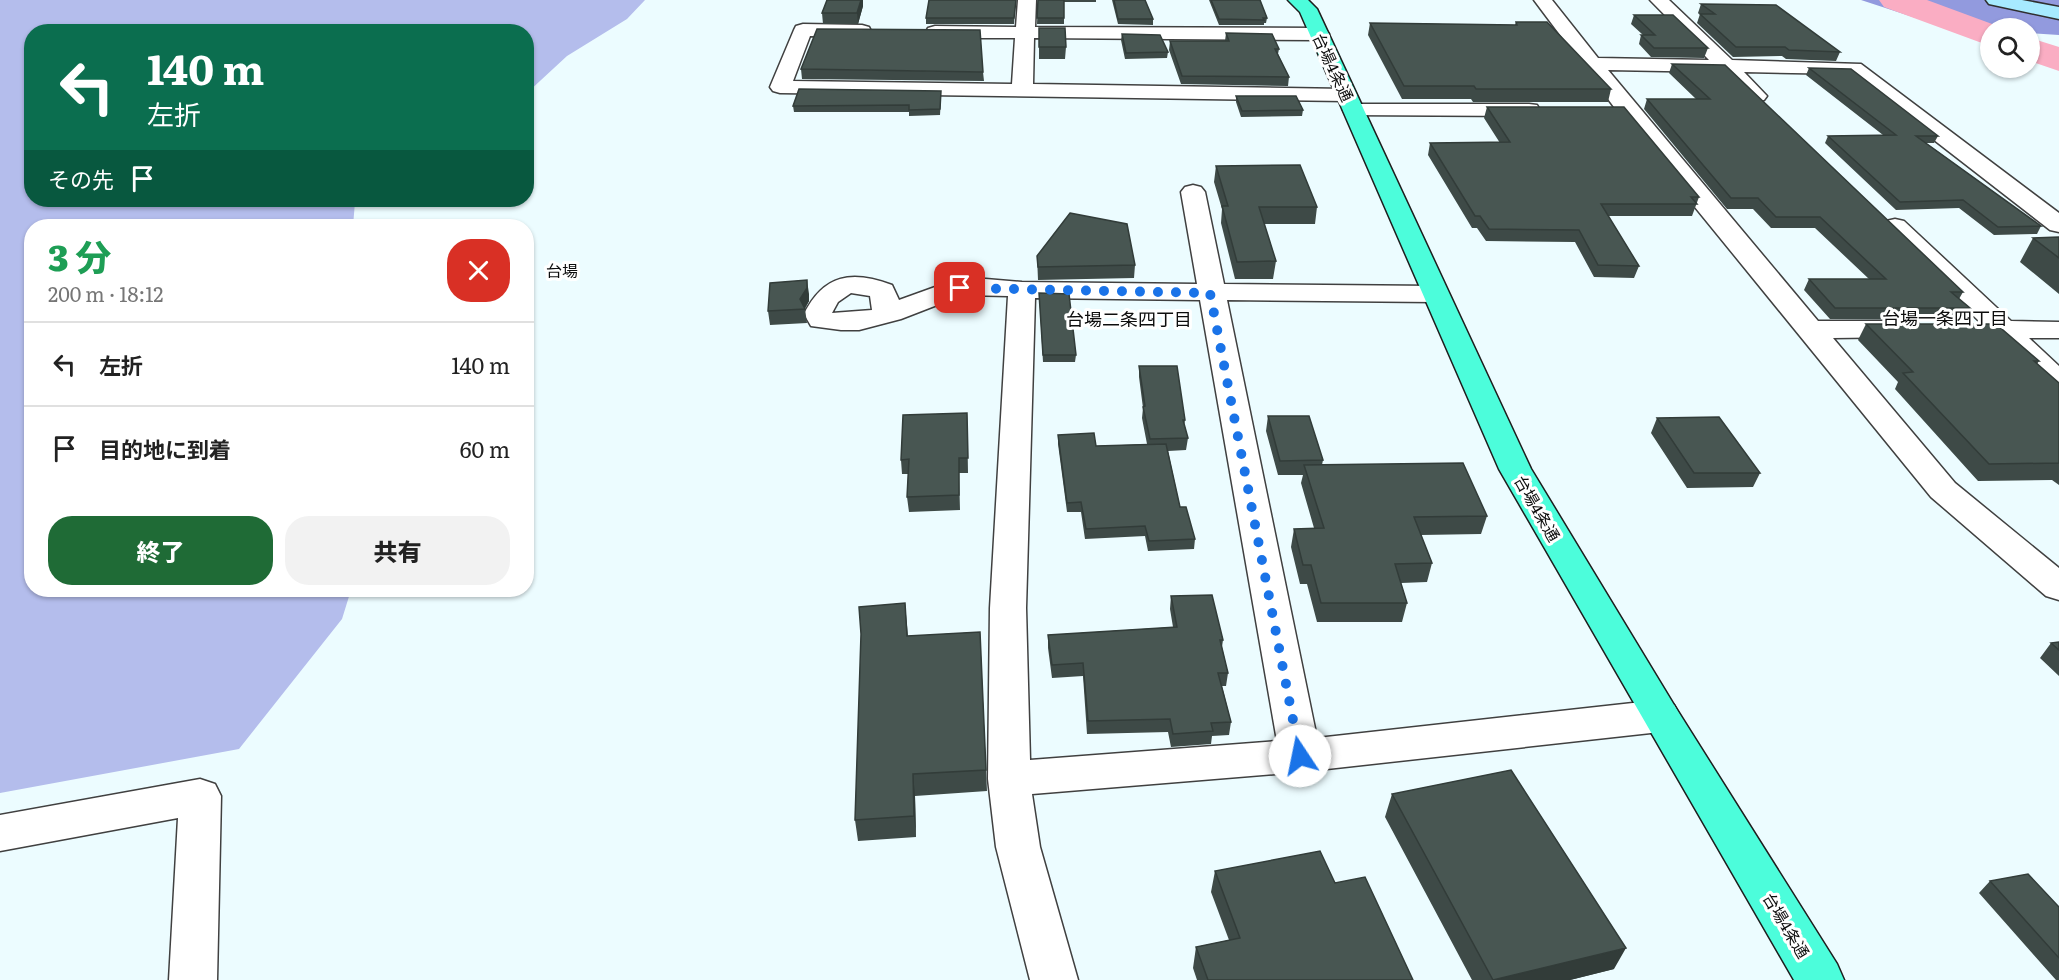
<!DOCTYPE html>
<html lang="ja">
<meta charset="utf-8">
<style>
body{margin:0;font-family:Literata,"Noto Sans JP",serif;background:#f2f2f2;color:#222;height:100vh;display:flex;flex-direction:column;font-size:22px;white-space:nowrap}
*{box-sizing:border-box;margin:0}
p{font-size:20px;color:#767676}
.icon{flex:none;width:33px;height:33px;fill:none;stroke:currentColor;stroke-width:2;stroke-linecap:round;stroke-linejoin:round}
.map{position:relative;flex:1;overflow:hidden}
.details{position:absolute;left:24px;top:219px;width:510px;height:378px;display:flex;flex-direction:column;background:#fff;border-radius:24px;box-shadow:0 2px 4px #0004}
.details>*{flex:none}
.guide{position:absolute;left:24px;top:24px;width:510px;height:183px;border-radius:24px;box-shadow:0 2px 4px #0004;background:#0b6e4f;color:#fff;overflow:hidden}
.controls{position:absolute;left:1980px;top:18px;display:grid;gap:12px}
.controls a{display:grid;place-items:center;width:60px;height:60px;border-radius:50%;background:#fff;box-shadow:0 2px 4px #0004;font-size:30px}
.pin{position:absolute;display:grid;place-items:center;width:51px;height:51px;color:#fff;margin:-26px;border-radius:12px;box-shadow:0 3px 9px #0006}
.me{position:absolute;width:66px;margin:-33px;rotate:349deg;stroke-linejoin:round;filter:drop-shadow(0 0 4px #0008)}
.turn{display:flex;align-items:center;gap:21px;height:126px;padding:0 24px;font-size:27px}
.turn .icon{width:78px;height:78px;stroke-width:2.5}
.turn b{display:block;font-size:42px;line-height:51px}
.then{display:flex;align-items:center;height:57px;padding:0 24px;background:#0003;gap:12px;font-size:22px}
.round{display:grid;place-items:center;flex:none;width:63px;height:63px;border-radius:24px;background:#f2f2f2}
.headline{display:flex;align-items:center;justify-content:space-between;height:102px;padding:0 24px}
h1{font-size:36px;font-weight:800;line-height:45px;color:#1e9e55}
.cta{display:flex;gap:12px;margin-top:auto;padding:12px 24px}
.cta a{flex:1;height:69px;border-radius:24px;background:#1f6b36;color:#fff;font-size:24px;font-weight:800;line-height:69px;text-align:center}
.cta a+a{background:#f2f2f2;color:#222}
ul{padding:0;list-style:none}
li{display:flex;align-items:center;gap:18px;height:84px;padding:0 24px;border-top:2px solid #e0e0e0}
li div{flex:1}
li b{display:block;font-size:22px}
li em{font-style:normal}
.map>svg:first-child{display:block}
.green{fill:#b4bdec}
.forest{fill:#929ade}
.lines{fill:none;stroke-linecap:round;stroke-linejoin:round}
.river{fill:#faadc3;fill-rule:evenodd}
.street-casing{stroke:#404040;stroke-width:3}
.secondary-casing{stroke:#2f2f2f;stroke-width:3}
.highway-casing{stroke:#1e1e1e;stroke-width:3}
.street{fill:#fff;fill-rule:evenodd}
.secondary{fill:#a7eaff;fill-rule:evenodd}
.highway{fill:#4cfddb;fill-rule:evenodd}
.wall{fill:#3e4a47}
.shaded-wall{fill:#323c39}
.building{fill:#485652;stroke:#323c39;stroke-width:1.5}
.route{stroke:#1a73e8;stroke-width:10;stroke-dasharray:0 18}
.labels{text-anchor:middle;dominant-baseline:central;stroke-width:6;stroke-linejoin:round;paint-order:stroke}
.street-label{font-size:16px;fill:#0d0d0d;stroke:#fff}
.far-quarter-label{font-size:16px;fill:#0d0d0d;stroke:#fff}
.neighbourhood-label{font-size:18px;fill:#0d0d0d;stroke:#fff}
</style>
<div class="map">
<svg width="2059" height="980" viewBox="0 0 2059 980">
<rect width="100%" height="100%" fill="#ecfcff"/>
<path class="green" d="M0,0H645L627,19L567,56L527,93L526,32H32V200H358L355,202L353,226H32V590H351L342,619L239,749L0,793Z"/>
<path class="forest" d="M1861,0H2059V35L2030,33V28H1990V33L1974,37Z"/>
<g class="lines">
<path class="river" d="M1879,0H1927L2003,28H1990V46L1884,7Z
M2030,38L2059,47V71L2030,61Z"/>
<defs>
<path id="street" d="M1018,0H1036L1035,27L1319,28L1326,30L1329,34L1326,38L1319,40L1034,38L1033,84L1346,89L1353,91L1356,95L1353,99L1346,101L780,93L773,91L770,87L794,30L796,26L803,24L862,25L869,27L871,31L869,35L862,37L810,36L793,81L1012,84L1015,38H935L928,36L926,32L928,28L935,26L1016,27Z
M1534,0H1552L1598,58L1709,60L1650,0H1669L1732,60L1861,64L2059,213V232L2050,230L1849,74L1744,72L1767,96L1764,100C1746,105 1733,84 1721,72L1608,70L1818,321H1908L1918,323L1922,329L1918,335L1908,337L1833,338L1955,483L2059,568V600L2046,596L1931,497L1620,115Z
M1354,104H1529L1537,105L1540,110L1537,115L1529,116L1346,115L1343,110L1346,105Z
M1193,185L1201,187L1205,192L1224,284L1435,286L1445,288L1448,294L1445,300L1435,302L1227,300L1317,738L1660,700L1674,705L1680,716L1674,727L1660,732L1300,772L1032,794L1040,847L1078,980H1030L996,847L988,779L990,608L1008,296L963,295L901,319L859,330H841L811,326L804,314C824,274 852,270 892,285L899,300L949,282L974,278L1022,282L1197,284L1181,192L1185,187ZM851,293L870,296L872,310L832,313L838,302ZM1035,298L1200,300L1277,741L1030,760L1026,608Z
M1895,219L1904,221L2011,321L2059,322V338H2029L2059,366V391L2049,388L1996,337L1983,335L1979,329L1982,324L1886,231L1883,226L1886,221Z
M200,779L215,784L221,796L217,980H169L178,818L0,851V815Z"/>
<path id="secondary" d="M1986,0H2022L2059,7V19L1989,4Z"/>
<path id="highway" d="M1288,0H1308L1317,9L1531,469L1674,705L1837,964L1844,980H1794L1499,469L1300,12Z"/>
</defs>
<use href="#street" class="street-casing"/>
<use href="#secondary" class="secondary-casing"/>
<use href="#highway" class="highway-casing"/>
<use href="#street" class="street"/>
<use href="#secondary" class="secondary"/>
<use href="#highway" class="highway"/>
</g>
<path class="wall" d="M827,0H863V6L858,24H823L822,13Z
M929,0H1016L1014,24H926V18Z
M1038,0H1096V2H1064V24H1037Z
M1112,0H1145L1153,19V25L1118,24Z
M1209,0H1260L1267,18L1266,23H1264V25H1219Z
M1701,4L1840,52L1836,61L1786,59L1782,56L1733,57L1697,23L1700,14L1698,13Z
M1634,15L1708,48L1704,58L1651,57L1639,44L1641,35H1643L1631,24Z
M1516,22L1611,89L1608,102H1473L1471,99H1402L1368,35L1370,23L1515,25Z
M1039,28L1066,47L1065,59H1039Z
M1226,33L1279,49L1278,54L1289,77L1288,86L1181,84L1169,50L1170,41H1225Z
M1122,34L1168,52L1167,58L1125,59L1121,40Z
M1672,64L1963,292L1959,299L1970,308L1964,320L1830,319L1804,290L1809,279H1869L1815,228H1771L1753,209H1727L1644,109L1647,99H1696L1669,73Z
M1809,68L1938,136L1934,143H1926L2041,226L2037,234L1994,235L1959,208L1896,210L1825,143L1828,136L1883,135L1806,75Z
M801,69L983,72L984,81L802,79Z
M1236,96L1303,110L1302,116L1241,117L1236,102Z
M941,98L940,115L909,116V112H794L793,106Z
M1487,107L1699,197L1692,216H1608L1639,266L1634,278L1594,277L1575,242L1486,241L1477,228H1472L1428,155L1430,143H1500L1484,118Z
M1216,166L1317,207L1315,224H1264L1276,261L1273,279H1235L1221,223L1222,209L1214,182Z
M2059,237V294L2020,262L2033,238Z
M1037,256L1135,265L1134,278L1038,280Z
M1039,293L1076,355L1075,362H1043Z
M809,294V301L805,309L807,323L770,325L768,311Z
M1866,324L2039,361L2037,364L2059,383V485L2052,480L1978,481L1895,389L1898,382L1858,340Z
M1139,366L1185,420L1184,426L1188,438L1186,450L1168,451L1180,507L1195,539L1194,549L1148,551L1145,536L1085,539L1081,512H1067L1058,444V435L1096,446L1147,444L1142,418L1143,408L1139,377Z
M967,413L968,473H959L960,510L909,512L907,497L908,474H902L901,460Z
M1268,416L1323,460L1322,465L1487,516L1481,534L1421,535L1432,563L1427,582L1401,583L1407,603L1402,622H1317L1307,584H1300L1291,547L1294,529L1314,528L1301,483L1303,475H1278L1266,431Z
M1657,418L1760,473L1753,487L1687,488L1651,433Z
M1171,596L1223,640L1222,647L1228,673L1226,686H1222L1231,722L1229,735L1212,736L1211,744L1171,747L1168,732L1087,734L1083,676L1052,678L1048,648V635L1173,627L1170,609Z
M905,603L908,636L980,632L987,791L915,796L916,837L858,841L855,820Z
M2059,642V676L2040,658L2051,643Z
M1392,794L1614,969L1570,980H1472L1385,817Z
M1215,871L1335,883L1413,980H1197L1193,968L1196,947L1229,940L1211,892Z
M1990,881L2059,907V980H2056L1979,893Z"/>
<path class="shaded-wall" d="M861,0H863V6L858,24L857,13Z
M807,280L809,294V301L804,309L800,299Z
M913,774L915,796L916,837L914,816Z
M1626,948L1614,969L1570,980H1493Z"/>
<path class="building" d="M827,0H861L857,13H822Z
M929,0H1016L1014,18H926Z
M1038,0H1064V18H1037Z
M1114,0H1145L1153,19H1118Z
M1211,0H1260L1267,18H1263L1264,20L1219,19Z
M1701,4L1776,5L1840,52L1789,50L1785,47H1736L1700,14H1715Z
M1634,15H1673L1708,48H1654L1641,35H1655Z
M1516,22H1547L1611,89H1476L1474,86H1404L1370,23L1517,25Z
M1039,28H1065L1066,47H1039Z
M817,29L980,30L983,72L801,69Z
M1226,33L1272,34L1279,49H1275L1289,77L1182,76L1170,41H1229Z
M1122,34L1160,35L1168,52L1126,53Z
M1672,64L1725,65L1963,292H1951L1970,308H1835L1809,279H1886L1820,217H1776L1758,198H1731L1647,99H1710Z
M1809,68L1851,69L1938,136H1916L2041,226L1998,227L1963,200L1900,202L1828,136L1896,135Z
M799,89L941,91L940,109L909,110V105L793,106Z
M1236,96H1296L1303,110L1242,111Z
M1487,107H1624L1699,197H1691L1697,204H1601L1639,266L1598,265L1579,230L1489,229L1480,216H1475L1430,143L1510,142Z
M1300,165L1317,207H1259L1276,261L1237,262L1222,206H1228L1216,166Z
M1070,213L1127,224L1135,265L1038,267L1037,256Z
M2059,237V258L2033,238Z
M807,280V288L800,299L805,309L768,311L770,283Z
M1039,293L1069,294L1076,355H1043Z
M1866,324H1996L2039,361H2034L2059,383V463L1989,464L1903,373L1913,372Z
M1139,366H1177L1185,420H1183L1188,438L1150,439L1143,407L1145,406Z
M967,413L968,458H959V495L907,497L909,459L901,460L903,415Z
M1268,416H1309L1323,460L1280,461Z
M1719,417L1760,473H1694L1657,418Z
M1094,433L1096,446L1166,444L1180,507H1186L1195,539L1149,541L1145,526L1086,529L1081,502L1067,503L1058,435Z
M1463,463L1487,516L1414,517L1432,563L1395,564L1407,603H1321L1311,565H1303L1294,529L1324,528L1304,465Z
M1212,595L1223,640H1220L1228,673H1218L1231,722L1211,723L1213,731L1173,734L1170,719L1088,721L1083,663L1052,665L1048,635L1177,627L1171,596Z
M905,603L907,636L980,632L986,770L913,774L914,816L855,820L861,634L859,607Z
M2059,642V650L2051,643Z
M1511,770L1626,948L1493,980L1392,794Z
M1320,851L1335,883L1365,877L1413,980H1208L1196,947L1240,938L1215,871Z
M2028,874L2059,907V958L1990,881Z"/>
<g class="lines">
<path class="route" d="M960,288L1210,293L1300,756"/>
</g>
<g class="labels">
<g class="street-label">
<text transform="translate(1334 67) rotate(65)">台場4条通</text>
<text transform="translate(1538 508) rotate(60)">台場4条通</text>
<text transform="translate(1787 925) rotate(59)">台場4条通</text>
</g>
<g class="far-quarter-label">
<text x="562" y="270">台場</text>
</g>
<g class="neighbourhood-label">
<text x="1945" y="317">台場一条四丁目</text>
<text x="1129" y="318">台場二条四丁目</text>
</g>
</g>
</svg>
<div class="controls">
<a><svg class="icon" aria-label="search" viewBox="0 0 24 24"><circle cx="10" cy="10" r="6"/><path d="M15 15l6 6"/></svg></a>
</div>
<div class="pin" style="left:960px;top:288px;background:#d93025"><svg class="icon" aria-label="arrive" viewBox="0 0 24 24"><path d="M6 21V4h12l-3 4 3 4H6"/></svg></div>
<svg class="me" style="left:1300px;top:756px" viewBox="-20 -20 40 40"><circle r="19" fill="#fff"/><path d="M0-13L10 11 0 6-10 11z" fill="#1a73e8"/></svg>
<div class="guide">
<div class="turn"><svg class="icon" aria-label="left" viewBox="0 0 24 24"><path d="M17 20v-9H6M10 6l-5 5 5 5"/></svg><div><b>140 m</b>左折</div></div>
<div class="then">その先<svg class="icon" aria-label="arrive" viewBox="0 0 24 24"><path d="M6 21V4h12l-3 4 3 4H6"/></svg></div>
</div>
<section class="details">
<div class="headline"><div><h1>3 分</h1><p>200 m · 18:12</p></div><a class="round" style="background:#d93025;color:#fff"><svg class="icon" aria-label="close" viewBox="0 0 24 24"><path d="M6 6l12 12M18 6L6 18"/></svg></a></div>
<ul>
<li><svg class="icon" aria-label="left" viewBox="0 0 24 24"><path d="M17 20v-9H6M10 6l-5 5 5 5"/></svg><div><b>左折</b></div><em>140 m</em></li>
<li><svg class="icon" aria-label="arrive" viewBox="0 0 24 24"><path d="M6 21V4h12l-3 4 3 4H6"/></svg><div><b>目的地に到着</b></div><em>60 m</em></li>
</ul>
<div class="cta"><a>終了</a><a>共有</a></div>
</section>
</div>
